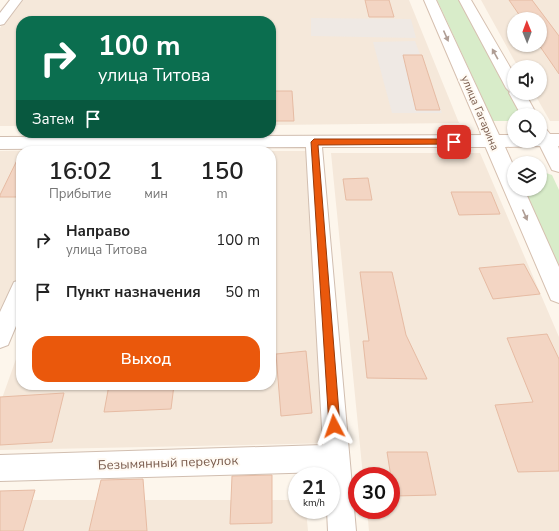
<!DOCTYPE html>
<html lang="ru">
<meta charset="utf-8">
<style>
body{margin:0;font-family:"Nunito Sans",sans-serif;background:#f2f2f2;color:#222;height:100vh;display:flex;flex-direction:column;font-size:15px;white-space:nowrap}
*{box-sizing:border-box;margin:0}
p{font-size:13px;color:#767676}
.icon{flex:none;width:22px;height:22px;fill:none;stroke:currentColor;stroke-width:2;stroke-linecap:round;stroke-linejoin:round}
.map{position:relative;flex:1;overflow:hidden}
.drawer{position:absolute;left:16px;top:146px;width:260px;height:244px;display:flex;flex-direction:column;background:#fff;border-radius:16px;box-shadow:0 1px 3px #0004}
.drawer>*{flex:none}
.banner{position:absolute;left:16px;top:16px;width:260px;height:122px;border-radius:16px;box-shadow:0 1px 3px #0004;background:#0b6e4f;color:#fff;overflow:hidden}
.needle{width:26px;rotate:359deg}
.buttons{position:absolute;left:507px;top:12px;display:grid;gap:8px}
.buttons a{display:grid;place-items:center;width:40px;height:40px;border-radius:50%;background:#fff;box-shadow:0 1px 3px #0004;font-size:20px}
.speed{position:absolute;left:288px;top:467px;display:flex;gap:8px;font-size:20px;font-weight:700;text-align:center}
.speed>*{display:grid;place-content:center;width:52px;height:52px;border-radius:50%;background:#fff;box-shadow:0 1px 3px #0004;line-height:1}
.speed small{font-size:10px;font-weight:400}
.speed .limit{border:6px solid #d22;background:#fff;color:#111}
.pin{position:absolute;display:grid;place-items:center;width:34px;height:34px;color:#fff;margin:-17px;border-radius:8px;box-shadow:0 2px 6px #0006}
.me{position:absolute;width:44px;margin:-22px;rotate:356deg;stroke-linejoin:round;filter:drop-shadow(0 0 3px #0008)}
.turn{display:flex;align-items:center;gap:14px;height:84px;padding:0 16px;font-size:18px}
.turn .icon{width:52px;height:52px;stroke-width:2.5}
.turn b{display:block;font-size:28px;line-height:34px}
.then{display:flex;align-items:center;height:38px;padding:0 16px;background:#0003;gap:8px;font-size:15px}
.eta{display:flex;justify-content:space-evenly;align-items:center;height:68px;text-align:center}
.eta b{font-size:24px;font-weight:600;line-height:28px}
.primary-button{display:flex;gap:8px;margin-top:auto;padding:8px 16px}
.primary-button a{flex:1;height:46px;border-radius:16px;background:#ea580c;color:#fff;font-size:16px;font-weight:600;line-height:46px;text-align:center}
ul{padding:0;list-style:none}
li{display:flex;align-items:center;gap:12px;height:52px;padding:0 16px}
li div{flex:1}
li b{display:block;font-size:15px}
li em{font-style:normal}
.map>svg:first-child{display:block}
.residential{fill:#f5e8da;fill-rule:evenodd}
.industrial{fill:#efe9e4}
.green{fill:#d8ecc9}
.building{fill:#f3d5c3;stroke:#e6bba3}
.lines{fill:none;stroke-linecap:round;stroke-linejoin:round}
.street-casing{stroke:#d1beb0;stroke-width:2}
.secondary-casing{stroke:#d6c0b0;stroke-width:2}
.street{fill:#fff;fill-rule:evenodd}
.secondary{fill:#fff;fill-rule:evenodd}
.oneway{fill:#af9d94}
.route{fill:#ea580c;stroke:#983908}
.labels{text-anchor:middle;dominant-baseline:central;stroke-width:4;stroke-linejoin:round;paint-order:stroke}
.street-label{font-size:11px;fill:#7a5c4d;stroke:#fffaf3}
.near-street-label{font-size:13px;fill:#7a5c4d;stroke:#fffaf3}
</style>
<div class="map">
<svg width="559" height="531" viewBox="0 0 559 531">
<rect width="100%" height="100%" fill="#fdf6ec"/>
<path class="residential" d="M21,0H409L459,123L271,125V21H21V126H0V28L12,10Z
M481,0H559V121H550L534,93H540V67H518ZM514,19H540V45H514Z
M70,150L21,151V272L0,325V151Z
M245,151H310L335,443L0,450V404L21,345V385H271V151Z
M331,153H480L559,337V531H369L367,510H391V476H363Z
M0,500H297V510H306L308,531H0Z"/>
<path class="industrial" d="M311,18L411,19L416,38L311,36Z
M415,41L442,113H392L373,42Z"/>
<path class="green" d="M437,0H461L521,115H514V121H493Z
M540,171L552,175L559,190V269L524,189H540Z"/>
<path class="building" d="M365,0H389L394,17H369Z
M509,0H532L559,36V74L539,45L540,19H522Z
M403,55H422L440,110H416Z
M272,91H292L294,121H273Z
M21,152V197H0V195Z
M368,178L372,200H346L343,179Z
M451,192H491L500,214L459,215Z
M524,264L540,294L493,299L479,268Z
M360,272H392L406,335L427,379L367,378L363,341H369Z
M547,334L559,359V471L518,472L495,405L533,402L507,338Z
M306,351L312,413L281,416L276,354Z
M109,385H174L171,409L104,412Z
M64,393L52,442L0,445V397Z
M387,452H427L436,495L394,496Z
M272,475V523L230,524L232,476Z
M143,479L147,531H89L101,480Z
M35,490L23,531H0V491Z"/>
<g class="lines">
<defs>
<path id="street" d="M10,0H22L4,24L0,25V13Z
M492,135L498,137L500,141L498,145L492,147H322L356,531H328L327,510H331V476H325L324,472L0,481V455L323,445L306,147L0,149V137Z
M21,280V314L8,345L0,348V312L14,282Z"/>
<path id="secondary" d="M424,0H436L499,135H514V141H540V127L546,129L550,134H559V146H558L559,149V172L552,170L540,146L505,147L514,167V189H524L559,267V303L551,300L548,293L483,141L480,131Z
M459,0H471L514,74V93H525L537,115H521L509,93L510,92L506,88Z"/>
</defs>
<use href="#street" class="street-casing"/>
<use href="#secondary" class="secondary-casing"/>
<use href="#street" class="street"/>
<use href="#secondary" class="secondary"/>
</g>
<defs><path id="oneway-solid" d="M-6-.8H1V-3.2L6.5 0L1 3.2V.8H-6Z"/></defs>
<g class="oneway">
<use href="#oneway-solid" transform="translate(446 36) rotate(66)"/>
<use href="#oneway-solid" transform="translate(495 54) rotate(-119)"/>
<use href="#oneway-solid" transform="translate(525 215) rotate(66)"/>
</g>
<path class="route" d="M314,139H454L457,142L454,144L318,145L340,426L338,430L334,432L330,430L329,426L311,142Z"/>
<g class="labels">
<g class="street-label">
<text transform="translate(480 113) rotate(67)">улица Гагарина</text>
</g>
<g class="near-street-label">
<text transform="translate(168 463) rotate(-2)">Безымянный переулок</text>
</g>
</g>
</svg>
<div class="buttons">
<a><svg class="needle" viewBox="-14 -14 28 28"><path d="M0-13l5 13h-10z" fill="#e53935"/><path d="M0 13l5-13h-10z" fill="#767676"/></svg></a>
<a><svg class="icon" aria-label="sound" viewBox="0 0 24 24"><path d="M4 9h4l5-4v14l-5-4H4zM17 9q2 3 0 6"/></svg></a>
<a><svg class="icon" aria-label="search" viewBox="0 0 24 24"><circle cx="10" cy="10" r="6"/><path d="M15 15l6 6"/></svg></a>
<a><svg class="icon" aria-label="layers" viewBox="0 0 24 24"><path d="M12 4l9 5-9 5-9-5zM3 14l9 5 9-5"/></svg></a>
</div>
<div class="speed"><div>21<small>km/h</small></div><div class="limit">30</div></div>
<div class="pin" style="left:454px;top:142px;background:#d93025"><svg class="icon" aria-label="arrive" viewBox="0 0 24 24"><path d="M6 21V4h12l-3 4 3 4H6"/></svg></div>
<svg class="me" style="left:334px;top:426px" viewBox="-20 -20 40 40"><path d="M0-17L14 15 0 8-14 15z" fill="#ea580c" stroke="#fff" stroke-width="4"/></svg>
<div class="banner">
<div class="turn"><svg class="icon" aria-label="right" viewBox="0 0 24 24"><path d="M7 20v-9h11M14 6l5 5-5 5"/></svg><div><b>100 m</b>улица Титова</div></div>
<div class="then">Затем<svg class="icon" aria-label="arrive" viewBox="0 0 24 24"><path d="M6 21V4h12l-3 4 3 4H6"/></svg></div>
</div>
<section class="drawer">
<div class="eta">
<div><b>16:02</b><p>Прибытие</p></div>
<div><b>1</b><p>мин</p></div>
<div><b>150</b><p>m</p></div>
</div>
<ul>
<li><svg class="icon" aria-label="right" viewBox="0 0 24 24"><path d="M7 20v-9h11M14 6l5 5-5 5"/></svg><div><b>Направо</b><p>улица Титова</p></div><em>100 m</em></li>
<li><svg class="icon" aria-label="arrive" viewBox="0 0 24 24"><path d="M6 21V4h12l-3 4 3 4H6"/></svg><div><b>Пункт назначения</b></div><em>50 m</em></li>
</ul>
<div class="primary-button"><a>Выход</a></div>
</section>
</div>
